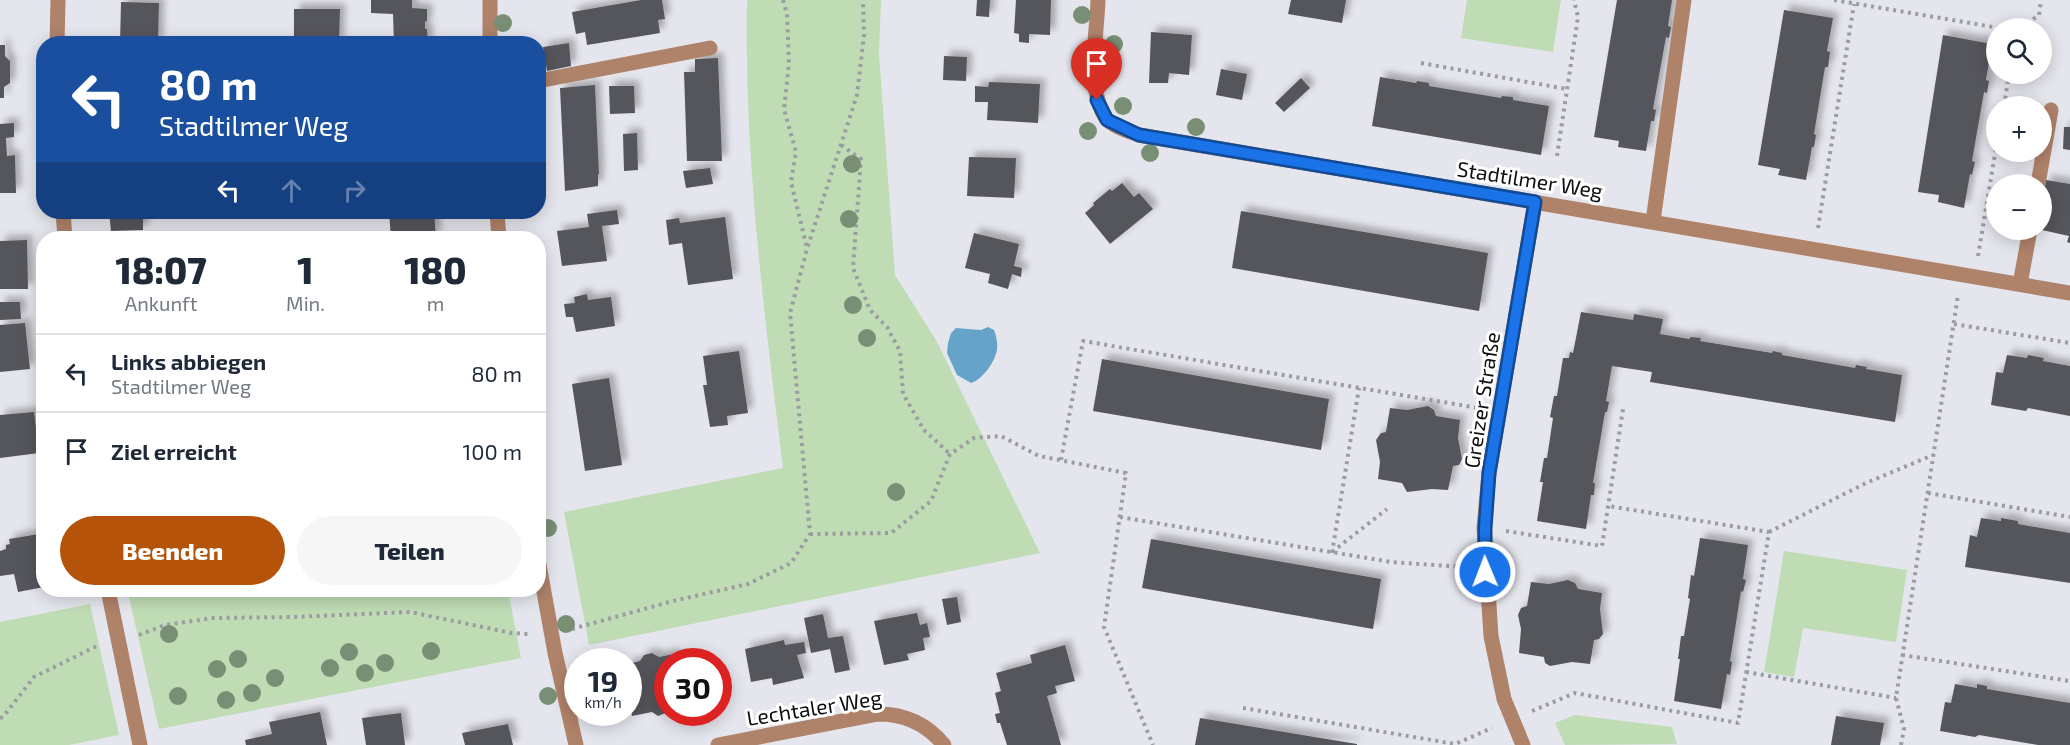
<!DOCTYPE html>
<html lang="de">
<meta charset="utf-8">
<style>
body{margin:0;font-family:"Exo 2",sans-serif;background:#f6f6f7;color:#1f2937;height:100vh;display:flex;flex-direction:column;font-size:22px;white-space:nowrap}
*{box-sizing:border-box;margin:0}
p{font-size:20px;color:#747a83}
.icon{flex:none;width:33px;height:33px;fill:none;stroke:currentColor;stroke-width:2;stroke-linecap:round;stroke-linejoin:round}
.map{position:relative;flex:1;overflow:hidden}
.sheet{position:absolute;left:36px;top:231px;width:510px;height:366px;display:flex;flex-direction:column;background:#fff;border-radius:24px;box-shadow:0 3px 15px #0003}
.sheet>*{flex:none}
.hud{position:absolute;left:36px;top:36px;width:510px;height:183px;border-radius:24px;box-shadow:0 3px 15px #0003;background:#1a4fa0;color:#fff;overflow:hidden}
.tools{position:absolute;left:1986px;top:18px;display:grid;gap:12px}
.tools a{display:grid;place-items:center;width:66px;height:66px;border-radius:50%;background:#fff;box-shadow:0 3px 15px #0003;font-size:30px}
.speed{position:absolute;left:564px;top:648px;display:flex;gap:12px;font-size:30px;font-weight:700;text-align:center}
.speed>*{display:grid;place-content:center;width:78px;height:78px;border-radius:50%;background:#fff;box-shadow:0 3px 15px #0003;line-height:1}
.speed small{font-size:15px;font-weight:400}
.speed .limit{border:9px solid #d22;background:#fff;color:#111}
.pin{position:absolute;display:grid;place-items:center;width:51px;height:51px;color:#fff;margin:-62px -26px;border-radius:50% 50% 50% 0;rotate:-45deg;box-shadow:0 0 6px #0007}
.pin .icon{rotate:45deg}
.me{position:absolute;width:66px;margin:-33px;rotate:359deg;stroke-linejoin:round;filter:drop-shadow(0 0 4px #0008)}
.turn{display:flex;align-items:center;gap:21px;height:126px;padding:0 24px;font-size:27px}
.turn .icon{width:78px;height:78px;stroke-width:2.5}
.turn b{display:block;font-size:42px;line-height:51px}
.lanes{display:flex;align-items:center;height:57px;padding:0 24px;background:#0003;justify-content:center;gap:30px;direction:ltr}
.lanes .off{opacity:.35}
.eta{display:flex;justify-content:space-evenly;align-items:center;height:102px;text-align:center}
.eta b{font-size:36px;font-weight:800;line-height:42px}
.button{display:flex;gap:12px;margin-top:auto;padding:12px 24px}
.button a{flex:1;height:69px;border-radius:36px;background:#b45309;color:#fff;font-size:24px;font-weight:800;line-height:69px;text-align:center}
.button a+a{background:#f6f6f7;color:#1f2937}
ul{padding:0;list-style:none}
li{display:flex;align-items:center;gap:18px;height:78px;padding:0 24px;border-top:2px solid #e0e1e3}
li div{flex:1}
li b{display:block;font-size:22px}
li em{font-style:normal}
.map>svg:first-child{display:block}
.green{fill:#bfdcb5}
.water{fill:#65a4c8}
.building{fill:#55565b;filter:url(#shadow)}
.lines{fill:none;stroke-linecap:round;stroke-linejoin:round}
.path{stroke:#9b9ca1;stroke-width:4;stroke-dasharray:3 4.5;stroke-linecap:butt}
.lane{stroke:#af826a;stroke-width:15}
.street{stroke:#af826a;stroke-width:15}
.tree{fill:#798f75}
.route-casing{stroke:#114b97;stroke-width:15}
.route{stroke:#1a73e8;stroke-width:10}
.labels{text-anchor:middle;dominant-baseline:central;stroke-width:6;stroke-linejoin:round;paint-order:stroke}
.street-label{font-size:21px;fill:#0d0e10;stroke:#fff}
</style>
<div class="map">
<svg width="2070" height="745" viewBox="0 0 2070 745">
<defs>
<filter id="shadow"><feDropShadow dx="5.5" dy="-5.5" stdDeviation="3" flood-color="#0004"/></filter>
</defs>
<rect width="100%" height="100%" fill="#e5e6ed"/>
<path class="green" d="M747,0H881L879,54L895,275L936,340L1040,553L589,645L564,512L783,468C764,312 744,157 747,0Z
M1467,0H1561L1553,52L1461,38Z
M1784,551L1907,570L1896,642L1803,628L1794,677L1764,672Z
M166,590H508L521,658L159,729L129,597Z
M90,604L119,735L69,745H0V622Z
M1575,715L1672,727L1677,744L1565,745L1555,723Z"/>
<path class="water" d="M988,327L994,330C996,335 998,343 997,349C996,361 982,380 971,383L957,375L947,353L948,343L951,333L956,328L981,330Z"/>
<path class="building" d="M371,0H412V8L427,9V21L425,22V29H427L428,44H394L393,14L371,13Z
M641,0H662L665,19L658,20L660,33L587,45L585,32L576,34L572,12Z
M977,0H990L989,17L976,16Z
M1016,0H1051L1050,35L1029,34V43L1019,42V34L1014,33Z
M1291,0H1346L1342,23L1288,14Z
M1617,0H1672L1668,26L1671,27L1669,38L1666,37L1653,109L1656,110L1654,121H1651L1646,151L1618,147L1619,141L1594,137Z
M121,2L159,3L158,44H120Z
M294,9H340L339,44H294Z
M1784,10L1833,18L1827,51L1830,52L1828,67H1825L1814,134L1816,135L1814,147H1812L1806,180L1778,175L1780,169L1758,165Z
M1151,32L1192,35L1189,75L1169,73L1168,83H1149Z
M1943,35L1992,44L1986,80L1989,81L1987,93L1984,92L1972,161L1975,162L1972,175L1970,174L1964,208L1938,202L1939,195L1918,192Z
M569,43L571,66L547,71L543,47Z
M0,45H5V56L10,61V83L4,87V98H0Z
M944,56L967,57L966,81L943,80Z
M718,58L722,161H687L684,72H695V59Z
M1221,69L1247,74L1242,100L1216,95Z
M1380,77L1416,83L1417,81L1429,83V86L1501,98L1502,96L1513,97V100L1549,106L1541,155L1372,126Z
M1301,78L1310,88L1284,112L1275,103Z
M989,82L1040,84L1038,123L987,120L988,102H975V86L988,87Z
M595,85L599,174H598V186L565,191L560,88Z
M609,86H634L635,113L610,114Z
M14,123V137L6,138L7,156L15,155L16,193H0V124Z
M2064,127H2070V150L2063,149Z
M637,133L638,170L624,171L623,134Z
M969,157L1016,158L1014,198L967,196Z
M710,168L713,184L686,188L683,171Z
M2046,180L2070,184V243L2067,242L2069,236L2042,230V205Z
M1122,183L1134,197L1139,193L1153,209L1110,244L1085,213L1094,205L1093,203L1110,189L1112,191Z
M617,210L619,224L602,226L607,261L562,266L557,231L589,227L587,214Z
M1241,211L1488,253L1479,311L1232,268Z
M109,212H143V230L111,231Z
M389,212H434L436,238H391Z
M725,217L733,279L688,285L682,243L669,245L666,220L679,218L680,223Z
M974,233L1019,244L1014,266L1022,268L1021,277L1012,274L1008,289L988,283L990,274L965,268Z
M27,240L28,289H0V241Z
M587,294L588,300L611,297L615,326L576,332L573,317H566L564,304L575,303L574,297Z
M0,302H20L21,319L0,320Z
M1581,312L1633,320L1634,314L1663,319L1660,334L1689,339L1691,337L1701,338L1700,341L1772,353L1773,351L1782,353V355L1855,368L1856,365L1867,367L1866,369L1902,375L1895,422L1650,382L1652,372L1612,366L1606,401L1609,402L1607,412H1605L1593,483H1595L1594,495H1591L1586,529L1537,521L1543,482H1540L1544,458H1547L1553,418L1550,417L1554,396H1557L1563,358H1569L1570,352L1573,353Z
M25,323L30,369L0,372V325Z
M739,351L748,413L727,416L728,425L710,427L703,385H707L703,356Z
M2007,355L2027,358L2028,355L2044,358L2043,361L2070,366V416L2028,408L2026,411L1991,405L1996,372L2003,373Z
M1102,359L1329,399L1321,450L1093,411Z
M609,378L622,465L585,471L572,384Z
M1428,406L1434,410L1436,416L1460,420L1458,438L1462,459L1459,465L1453,466L1448,490L1432,489L1407,492L1402,483L1378,479L1380,462L1376,440L1381,433L1386,432L1390,408L1407,410Z
M34,412L39,453L0,458V415Z
M1981,518L2001,521V518L2018,521V524L2070,533V583L1965,567L1970,535L1977,537Z
M39,534L40,539L44,538V587L18,592L14,574L0,576V551L6,549V545L10,544L9,539Z
M1700,538L1748,545L1743,579L1746,580L1743,592L1741,591L1730,661L1732,662L1730,675L1727,674L1721,709L1674,701L1680,659H1678L1681,636H1684L1690,599L1688,598L1691,575L1694,576Z
M1151,539L1381,579L1373,629L1142,588Z
M1568,580L1575,583L1578,589L1602,593L1600,609L1603,634L1599,639L1594,640L1590,664L1572,662L1550,666L1545,663L1544,657L1519,653L1521,629L1518,615L1521,608L1527,606L1531,582L1549,584Z
M957,597L961,622L947,625L942,599Z
M917,613L920,625L927,623L930,637L923,638L925,650L907,654L909,660L884,665L874,621Z
M823,614L828,638L843,636L850,670L835,673L830,649L811,653L804,618Z
M784,640L785,645L804,642L806,653L797,655L804,678L773,685L772,678L751,682L745,649Z
M1065,645L1075,681L1055,686L1057,693L1047,696L1061,745H1007L1000,723H997L995,714L1000,713L995,693L1001,691L996,673L1032,663L1030,655Z
M652,653L659,657L674,654L676,662H668V712L658,716L652,712L632,716L628,699V664L640,661L644,655Z
M1955,684L1977,688V684L1987,686V689L2070,703V745H2038L1979,735L1975,737L1940,731L1945,702L1951,703Z
M320,712L327,745H246L245,740L272,734L269,722Z
M401,713L405,745H366L362,718Z
M1836,716L1884,723L1880,745H1831Z
M1200,718L1357,744V745H1195Z
M508,724L513,745H465L462,733Z"/>
<g class="lines">
<path class="path" d="M783,0L787,14L789,63L784,109L796,152L791,182L807,248
M1834,0L1999,28
M2021,28L2039,15L2041,0
M1421,63L1567,89
M2004,106L2009,74
M841,145L861,159L853,268L870,310L887,327L900,351L903,394L924,430L950,454
M1557,156L1578,17L1574,0
M1818,228L1854,4
M1978,256L1996,148
M1954,324L2070,343
M1061,460L1083,341L1478,408
M1928,493L2070,517
M1120,517L1391,562L1464,567
M1506,531L1602,546L1623,409
M1769,532L1866,483L1933,455
M810,534L891,533L931,501L950,454L974,438L1001,436L1039,456L1126,473L1104,627L1153,745
M1332,552L1387,509
M1332,553L1359,388
M572,629L673,601L748,584L791,563L810,534L790,313L807,249L857,95L864,35L863,0
M139,635L165,625L213,618L294,617L410,612L512,633L529,634
M1902,655L2070,681
M1746,672L1896,698
M1243,708L1455,744L1492,728
M1532,711L1575,693L1738,723L1769,532L1608,506
M0,718L3,717L34,677L97,646
M1901,745L1904,729L1896,698L1958,295"/>
<path class="lane" d="M538,81L710,48
M2038,184L2051,110
M1653,221L1684,0
M2020,284L2030,230"/>
<path class="street" d="M1098,0C1097,33 1086,90 1106,118C1113,127 1129,131 1139,135L2070,293
M57,44L58,0
M490,44V0
M63,212L65,238
M497,212L499,238
M538,559L555,653L576,745
M108,590L140,745
M718,745L878,714C904,714 927,724 944,745
M1523,745L1504,699L1491,636L1484,528L1489,473L1535,202"/>
</g>
<g class="tree">
<circle cx="1082" cy="15" r="9"/>
<circle cx="503" cy="23" r="9"/>
<circle cx="1114" cy="44" r="9"/>
<circle cx="1123" cy="106" r="9"/>
<circle cx="1196" cy="127" r="9"/>
<circle cx="1088" cy="131" r="9"/>
<circle cx="1150" cy="153" r="9"/>
<circle cx="852" cy="164" r="9"/>
<circle cx="849" cy="219" r="9"/>
<circle cx="853" cy="305" r="9"/>
<circle cx="867" cy="338" r="9"/>
<circle cx="896" cy="492" r="9"/>
<circle cx="548" cy="528" r="9"/>
<circle cx="566" cy="624" r="9"/>
<circle cx="169" cy="634" r="9"/>
<circle cx="431" cy="651" r="9"/>
<circle cx="349" cy="652" r="9"/>
<circle cx="238" cy="659" r="9"/>
<circle cx="385" cy="663" r="9"/>
<circle cx="330" cy="668" r="9"/>
<circle cx="217" cy="669" r="9"/>
<circle cx="365" cy="673" r="9"/>
<circle cx="275" cy="678" r="9"/>
<circle cx="252" cy="693" r="9"/>
<circle cx="178" cy="696" r="9"/>
<circle cx="548" cy="696" r="9"/>
<circle cx="226" cy="700" r="9"/>
</g>
<g class="lines">
<defs>
<path id="route" d="M1097,100L1107,120L1139,135L1535,202L1489,473L1485,528V572"/>
</defs>
<use href="#route" class="route-casing"/>
<use href="#route" class="route"/>
</g>
<g class="labels">
<g class="street-label">
<text transform="translate(1530 179) rotate(9)">Stadtilmer Weg</text>
<text transform="translate(1481 400) rotate(-81)">Greizer Straße</text>
<text transform="translate(814 707) rotate(-9)">Lechtaler Weg</text>
</g>
</g>
</svg>
<div class="tools">
<a><svg class="icon" aria-label="search" viewBox="0 0 24 24"><circle cx="10" cy="10" r="6"/><path d="M15 15l6 6"/></svg></a>
<a>+</a>
<a>−</a>
</div>
<div class="speed"><div>19<small>km/h</small></div><div class="limit">30</div></div>
<div class="pin" style="left:1097px;top:100px;background:#d93025"><svg class="icon" aria-label="arrive" viewBox="0 0 24 24"><path d="M6 21V4h12l-3 4 3 4H6"/></svg></div>
<svg class="me" style="left:1485px;top:572px" viewBox="-20 -20 40 40"><circle r="17" fill="#1a73e8" stroke="#fff" stroke-width="3"/><path d="M0-11L8 9 0 5-8 9z" fill="#fff"/></svg>
<div class="hud">
<div class="turn"><svg class="icon" aria-label="left" viewBox="0 0 24 24"><path d="M17 20v-9H6M10 6l-5 5 5 5"/></svg><div><b>80 m</b>Stadtilmer Weg</div></div>
<div class="lanes"><svg class="icon" aria-label="left" viewBox="0 0 24 24"><path d="M17 20v-9H6M10 6l-5 5 5 5"/></svg><svg class="icon off" aria-label="ahead" viewBox="0 0 24 24"><path d="M12 20V5M6 11l6-6 6 6"/></svg><svg class="icon off" aria-label="right" viewBox="0 0 24 24"><path d="M7 20v-9h11M14 6l5 5-5 5"/></svg></div>
</div>
<section class="sheet">
<div class="eta">
<div><b>18:07</b><p>Ankunft</p></div>
<div><b>1</b><p>Min.</p></div>
<div><b>180</b><p>m</p></div>
</div>
<ul>
<li><svg class="icon" aria-label="left" viewBox="0 0 24 24"><path d="M17 20v-9H6M10 6l-5 5 5 5"/></svg><div><b>Links abbiegen</b><p>Stadtilmer Weg</p></div><em>80 m</em></li>
<li><svg class="icon" aria-label="arrive" viewBox="0 0 24 24"><path d="M6 21V4h12l-3 4 3 4H6"/></svg><div><b>Ziel erreicht</b></div><em>100 m</em></li>
</ul>
<div class="button"><a>Beenden</a><a>Teilen</a></div>
</section>
</div>
